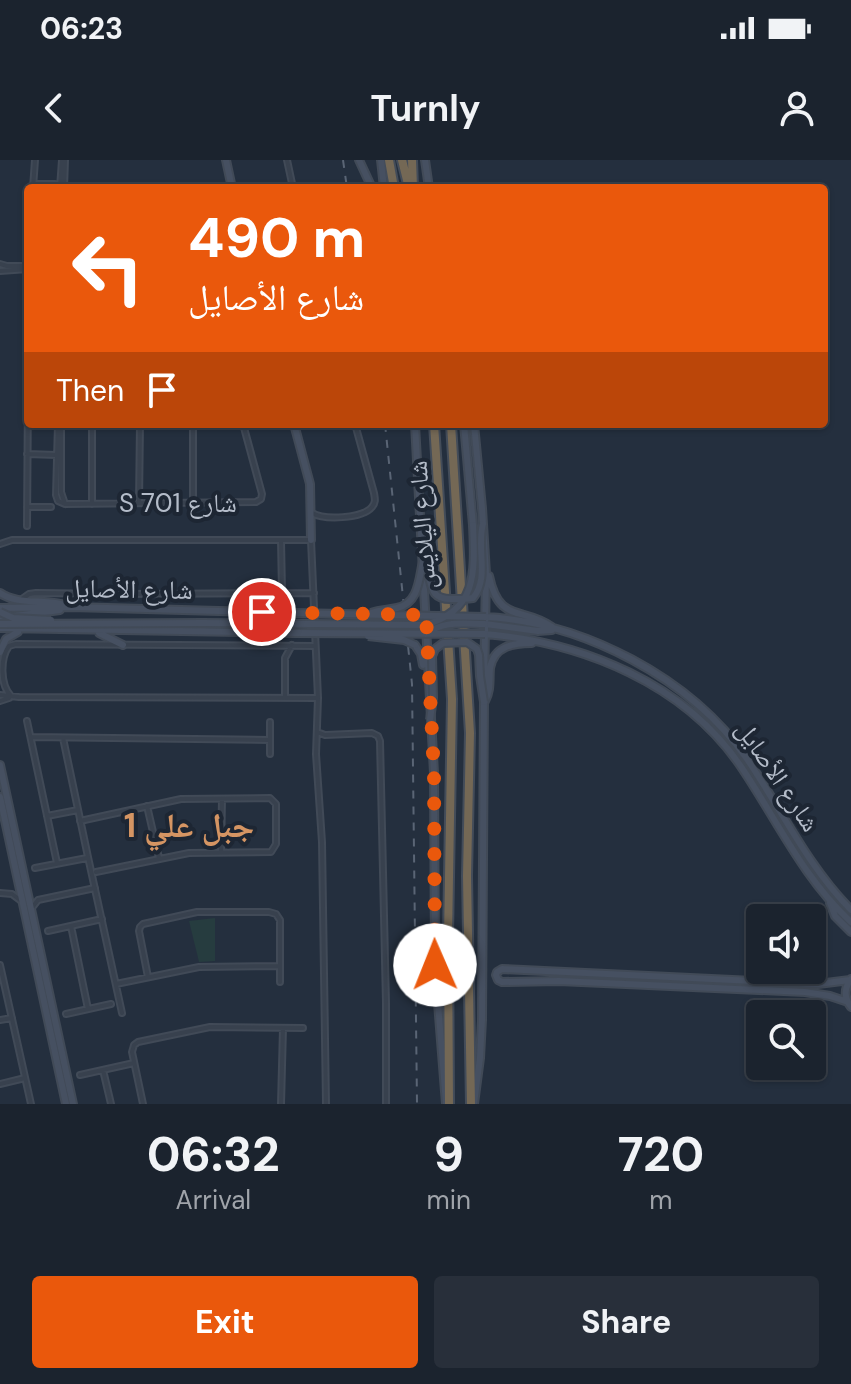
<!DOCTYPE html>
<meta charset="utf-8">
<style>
body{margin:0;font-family:"DM Sans","Noto Naskh Arabic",sans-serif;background:#282f3a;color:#f1f3f6;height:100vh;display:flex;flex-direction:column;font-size:30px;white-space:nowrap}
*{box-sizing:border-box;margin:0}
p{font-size:26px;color:#a0a4aa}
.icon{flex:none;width:44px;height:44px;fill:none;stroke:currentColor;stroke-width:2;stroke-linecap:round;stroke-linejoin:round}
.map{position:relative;height:944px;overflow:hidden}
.drawer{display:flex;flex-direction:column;background:#1b232e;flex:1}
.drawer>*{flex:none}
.guide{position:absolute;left:24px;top:24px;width:804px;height:244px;border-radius:8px;box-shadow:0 2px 6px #0004,0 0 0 2px #39404a;background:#ea580c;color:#fff;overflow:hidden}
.controls{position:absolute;left:746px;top:744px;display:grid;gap:16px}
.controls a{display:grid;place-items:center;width:80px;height:80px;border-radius:8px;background:#1b232e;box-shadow:0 2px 6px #0004,0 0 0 2px #39404a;font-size:40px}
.pin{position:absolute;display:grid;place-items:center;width:68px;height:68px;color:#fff;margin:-34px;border:4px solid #fff;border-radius:50%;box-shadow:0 2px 8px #0007}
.me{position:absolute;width:88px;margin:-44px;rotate:359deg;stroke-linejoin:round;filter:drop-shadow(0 0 6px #0008)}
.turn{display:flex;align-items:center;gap:28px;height:168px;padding:0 32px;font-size:36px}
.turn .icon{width:104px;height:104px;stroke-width:2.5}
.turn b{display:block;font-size:56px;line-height:68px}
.then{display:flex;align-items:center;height:76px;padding:0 32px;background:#0003;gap:16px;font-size:30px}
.eta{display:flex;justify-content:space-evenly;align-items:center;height:136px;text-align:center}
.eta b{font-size:48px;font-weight:700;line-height:56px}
.cta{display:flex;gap:16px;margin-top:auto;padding:16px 32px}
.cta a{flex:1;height:92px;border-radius:8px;background:#ea580c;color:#fff;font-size:32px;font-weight:700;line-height:92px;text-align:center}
.cta a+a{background:#282f3a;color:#f1f3f6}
.status{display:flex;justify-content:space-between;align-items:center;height:56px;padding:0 40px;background:#1b232e;direction:ltr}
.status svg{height:22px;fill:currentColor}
header{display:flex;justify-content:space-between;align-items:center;height:104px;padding:0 32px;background:#1b232e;font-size:36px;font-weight:700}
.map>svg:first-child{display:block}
.green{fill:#263c3f}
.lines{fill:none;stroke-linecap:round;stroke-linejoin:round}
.street-casing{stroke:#414a57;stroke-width:8}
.secondary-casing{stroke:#414a57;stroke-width:10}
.highway-casing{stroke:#434c59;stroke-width:12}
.street{stroke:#38414e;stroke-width:4}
.secondary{stroke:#465061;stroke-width:6}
.highway{stroke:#746855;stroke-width:8}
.rail{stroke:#5a6575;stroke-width:2;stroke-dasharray:8 8;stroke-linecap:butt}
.secondary-bridge-casing{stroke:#414a57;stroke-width:10;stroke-linecap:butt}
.secondary-bridge{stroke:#465061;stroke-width:6}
.route{stroke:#ea580c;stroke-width:14;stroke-dasharray:0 25.2}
.labels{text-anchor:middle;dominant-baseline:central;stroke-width:8;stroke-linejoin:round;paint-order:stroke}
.street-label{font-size:26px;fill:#b4bcc9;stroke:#1d2633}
.district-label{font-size:34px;font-weight:bold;fill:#d59563;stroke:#1d2633}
</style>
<div class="status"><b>06:23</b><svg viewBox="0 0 49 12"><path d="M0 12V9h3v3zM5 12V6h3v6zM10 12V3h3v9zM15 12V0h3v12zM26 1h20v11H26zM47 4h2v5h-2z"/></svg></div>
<header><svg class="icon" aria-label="back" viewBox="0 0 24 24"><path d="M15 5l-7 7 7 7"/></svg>Turnly<svg class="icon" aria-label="person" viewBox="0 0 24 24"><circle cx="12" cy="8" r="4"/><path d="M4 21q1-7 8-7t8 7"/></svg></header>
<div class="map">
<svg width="851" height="944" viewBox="0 0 851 944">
<rect width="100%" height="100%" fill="#242f3e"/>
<path class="green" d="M215,758V801L199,802L189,761Z"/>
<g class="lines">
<defs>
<path id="street" d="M287,0L293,28
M33,24H55
M33,28L35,0
M60,28L62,0
M64,28L65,0
M0,104L7,106H28
M0,111L28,109
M58,264L56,335L58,341L65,344
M61,264V332L65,344
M27,294L57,295
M139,343L140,264
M193,343V264
M65,344L256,342L261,339L262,334L243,264
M92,344V264
M27,347H51
M312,353C324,360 362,359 372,347C376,342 375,339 374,333L355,264
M27,366L28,234
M281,380L282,432
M0,384L12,380H311L318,538L316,594L322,682L326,944
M22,439L29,434L36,433L117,434L314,433
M0,535L19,537L317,538
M11,536C0,525 0,498 9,486L16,484L315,486
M285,538V498L292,485
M0,541L9,538
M27,561L57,703
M317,572L325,575L372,573L378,576L380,581L386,843V944
M31,577L270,580
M63,578L88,697L122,853
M270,594V562
M147,646L159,698
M47,656L78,650
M80,661L181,639L270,638L276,644V684L271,692L189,693L96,712
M221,692L222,639
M35,708L87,698
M0,733L12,734L20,740
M31,749L38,740L95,728
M71,766L88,849
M48,771L102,759
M0,805L31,944
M148,817L139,771L140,767L143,764L197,752H269L276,754L280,760V822
M116,824L199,807L280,806
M66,854L111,844
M0,860L12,858
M103,910L111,944
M80,915L134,903
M0,924L25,918
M143,944L132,892L134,885L138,882L210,867L303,868
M281,944L283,868"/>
<path id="secondary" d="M226,0L232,28
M359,0L372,28
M381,0L384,28
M425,0L429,28
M294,264L310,324L311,380
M415,264L434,613L435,805L446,944
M464,264L473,365
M474,264L482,348L486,413L484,529
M489,416C499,464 522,446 552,467
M0,433C19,446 46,438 68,446
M0,448L71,447L294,453
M486,457C583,462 691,518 747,599C781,649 808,707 851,750
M0,458L60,450
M485,464L538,471L552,470
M0,468L294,473
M99,473L123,485
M485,474C583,482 686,524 742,608C777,660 804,719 851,762
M415,485L421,494L423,505
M0,492L6,479L18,472
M485,541C491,530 489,521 490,508C494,486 513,483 532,483
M0,605L73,944
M0,637L66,944
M830,743L835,756L851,772
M851,819C844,828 844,838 851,847
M848,842L830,836L805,832L559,821L502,822L498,820L496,815L497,812L502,809L818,824L850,820
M474,944L480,898L482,860L484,540"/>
<path id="highway" d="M389,0L394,28
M402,0L409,28
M412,0L413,28
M434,264L452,539L448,777L449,944
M451,264L470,573L467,716L471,944"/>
</defs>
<use href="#street" class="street-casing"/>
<use href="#secondary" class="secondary-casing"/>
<use href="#highway" class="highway-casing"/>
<use href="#street" class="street"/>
<use href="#secondary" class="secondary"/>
<use href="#highway" class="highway"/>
<path class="rail" d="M343,0L347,28
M385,264L412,524L417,944"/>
<defs>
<path id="secondary-bridge" d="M423,401C434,418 425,440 452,439C459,439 466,439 473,438C490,418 476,388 483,364
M0,452L13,458L51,460
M294,453L486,457
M371,453C380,450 388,450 397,448C419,443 419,419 423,401
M0,464L203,463L424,465C478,451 475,411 473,365
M294,473L485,474
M426,474C444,460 464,464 485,464
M368,476L404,480L415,485
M430,560L433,538L432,496L435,489L443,483L467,482L477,489L479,495L480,516L484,542"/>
</defs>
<use href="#secondary-bridge" class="secondary-bridge-casing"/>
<use href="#secondary-bridge" class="secondary-bridge"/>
</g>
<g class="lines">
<path class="route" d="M262,452L426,455L434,613L435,805"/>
</g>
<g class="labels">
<g class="street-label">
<text x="178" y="343">S 701 شارع</text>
<text transform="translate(422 365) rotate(-94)">شارع اليلايس</text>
<text transform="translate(129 429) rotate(1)">شارع الأصايل</text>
<text transform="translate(778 616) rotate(56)">شارع الأصايل</text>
</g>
<g class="district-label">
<text x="189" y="665">جبل علي 1</text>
</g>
</g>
</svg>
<div class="controls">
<a><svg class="icon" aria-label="sound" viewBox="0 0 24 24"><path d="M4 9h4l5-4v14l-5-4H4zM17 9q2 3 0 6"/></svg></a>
<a><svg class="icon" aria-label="search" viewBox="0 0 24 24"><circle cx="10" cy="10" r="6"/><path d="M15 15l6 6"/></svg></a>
</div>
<div class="pin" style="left:262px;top:452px;background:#d93025"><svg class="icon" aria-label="arrive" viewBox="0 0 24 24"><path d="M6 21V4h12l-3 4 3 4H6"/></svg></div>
<svg class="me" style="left:435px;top:805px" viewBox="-20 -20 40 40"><circle r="19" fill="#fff"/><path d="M0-13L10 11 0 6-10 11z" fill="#ea580c"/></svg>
<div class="guide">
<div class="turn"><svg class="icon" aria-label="left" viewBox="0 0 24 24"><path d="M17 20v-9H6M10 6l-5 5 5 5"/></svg><div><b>490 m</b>شارع الأصايل</div></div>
<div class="then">Then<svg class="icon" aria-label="arrive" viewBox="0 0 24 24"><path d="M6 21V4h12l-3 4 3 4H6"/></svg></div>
</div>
</div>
<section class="drawer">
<div class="eta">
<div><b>06:32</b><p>Arrival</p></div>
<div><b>9</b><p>min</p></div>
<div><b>720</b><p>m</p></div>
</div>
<div class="cta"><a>Exit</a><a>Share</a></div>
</section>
